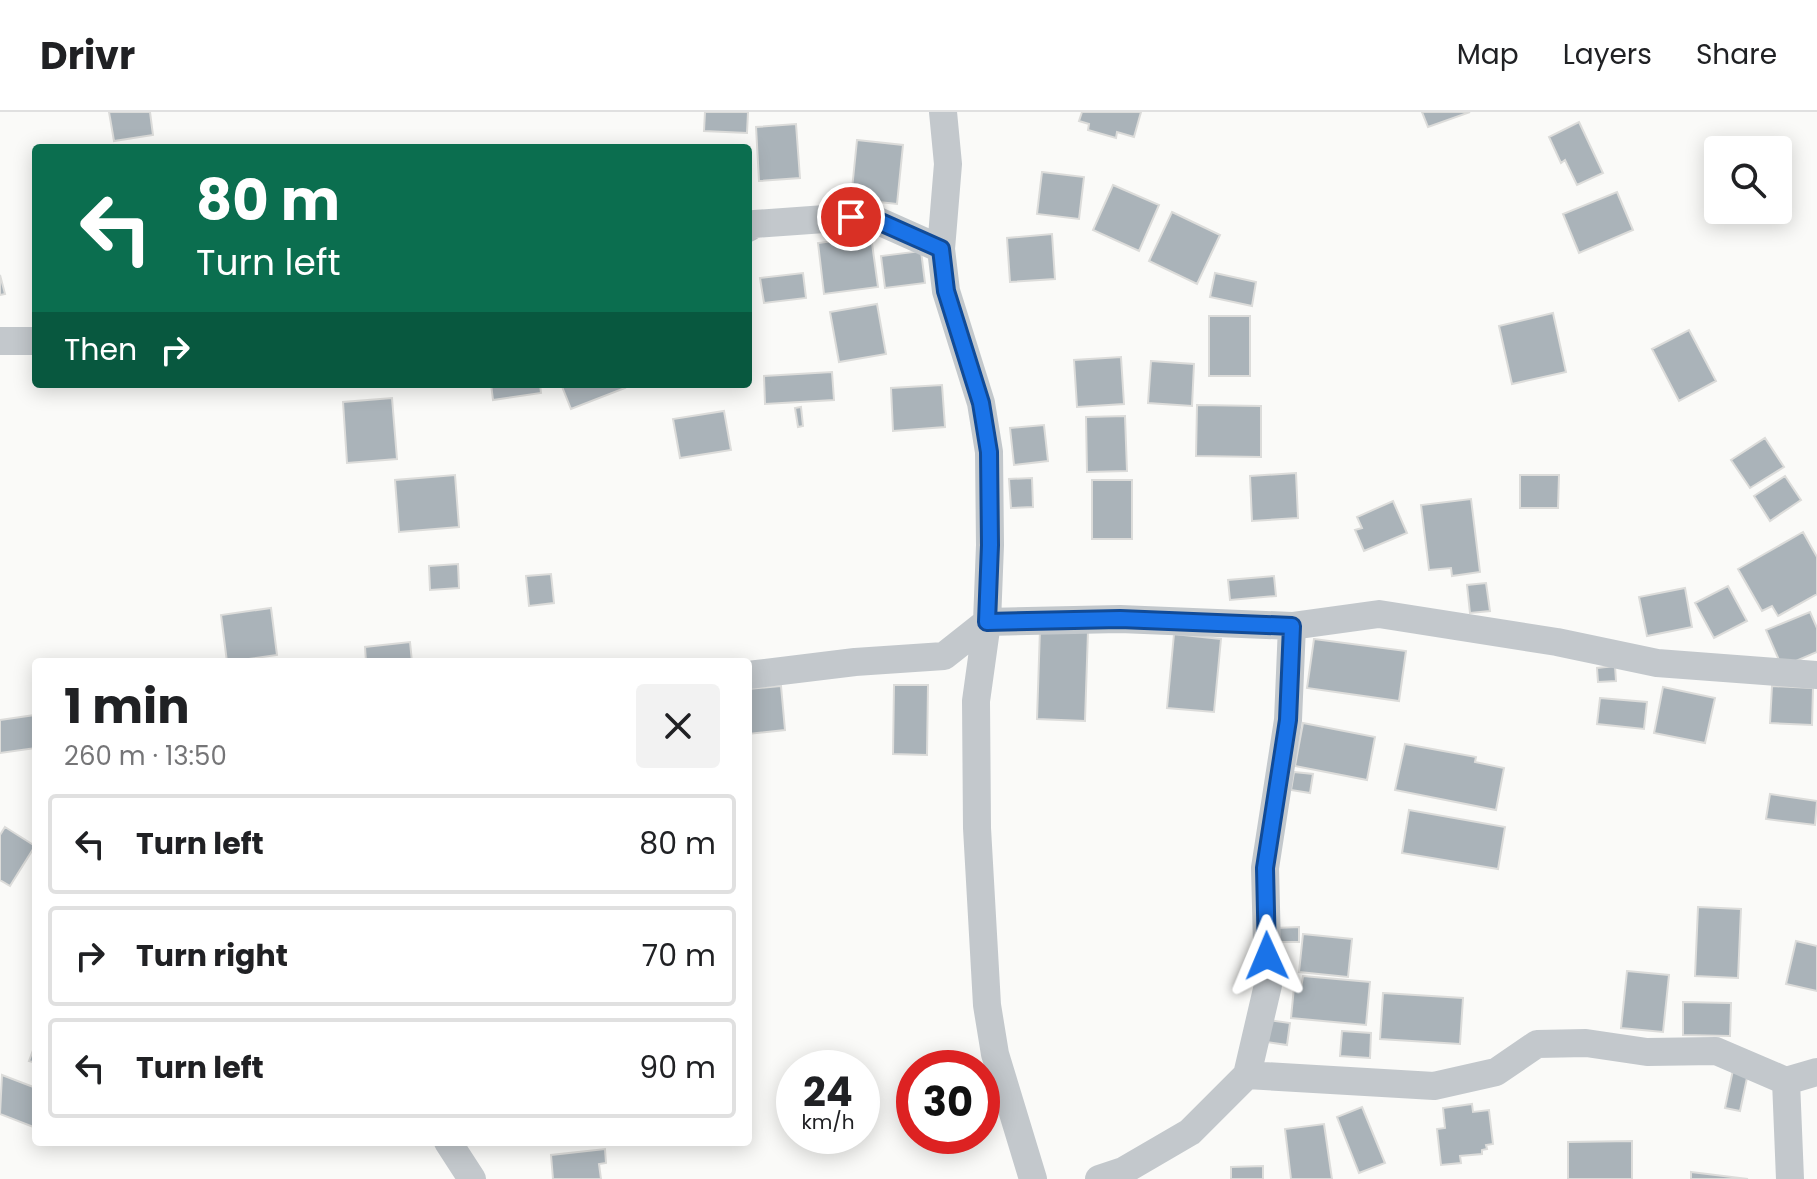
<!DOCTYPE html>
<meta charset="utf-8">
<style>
body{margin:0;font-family:Poppins,sans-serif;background:#f2f2f2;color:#202124;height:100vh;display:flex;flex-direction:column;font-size:30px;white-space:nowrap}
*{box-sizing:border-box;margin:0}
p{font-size:26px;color:#757577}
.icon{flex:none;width:44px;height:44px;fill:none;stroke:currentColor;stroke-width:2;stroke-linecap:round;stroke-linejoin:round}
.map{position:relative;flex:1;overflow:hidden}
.side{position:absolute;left:32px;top:546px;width:720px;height:488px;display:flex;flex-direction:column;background:#fff;border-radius:8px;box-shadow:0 4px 20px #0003}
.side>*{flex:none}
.top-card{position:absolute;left:32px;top:32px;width:720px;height:244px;border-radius:8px;box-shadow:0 4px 20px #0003;background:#0b6e4f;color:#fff;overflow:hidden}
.fabs{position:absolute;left:1704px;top:24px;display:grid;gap:16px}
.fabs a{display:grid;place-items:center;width:88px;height:88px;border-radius:8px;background:#fff;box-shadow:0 4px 20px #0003;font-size:40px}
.speed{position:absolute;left:776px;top:938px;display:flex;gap:16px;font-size:40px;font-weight:700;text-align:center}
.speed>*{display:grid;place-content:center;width:104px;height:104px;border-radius:50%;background:#fff;box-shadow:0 4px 20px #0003;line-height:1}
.speed small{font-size:20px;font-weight:400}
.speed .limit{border:12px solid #d22;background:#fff;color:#111}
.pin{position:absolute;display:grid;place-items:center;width:68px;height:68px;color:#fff;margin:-34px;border:4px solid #fff;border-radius:50%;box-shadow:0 2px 8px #0007}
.me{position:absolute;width:88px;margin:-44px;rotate:359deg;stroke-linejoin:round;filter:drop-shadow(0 0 6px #0008)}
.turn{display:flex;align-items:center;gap:28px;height:168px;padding:0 32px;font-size:36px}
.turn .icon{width:104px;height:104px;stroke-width:2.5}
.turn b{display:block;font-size:56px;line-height:68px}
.then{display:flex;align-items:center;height:76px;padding:0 32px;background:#0003;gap:16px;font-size:30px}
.round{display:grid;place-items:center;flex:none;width:84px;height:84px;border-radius:8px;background:#f2f2f2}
.overview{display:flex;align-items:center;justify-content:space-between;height:136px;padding:0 32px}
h1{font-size:48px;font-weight:700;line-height:60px}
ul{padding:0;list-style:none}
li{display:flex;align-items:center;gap:24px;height:100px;margin:0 16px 12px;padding:0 16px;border:4px solid #e0e0e0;border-radius:8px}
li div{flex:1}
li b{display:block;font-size:30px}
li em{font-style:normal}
header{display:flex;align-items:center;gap:48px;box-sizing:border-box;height:112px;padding:0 40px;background:#fff;border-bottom:2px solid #e0e0e0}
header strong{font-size:38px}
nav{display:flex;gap:44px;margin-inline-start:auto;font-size:28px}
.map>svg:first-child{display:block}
.building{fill:#aab3b9;stroke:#dcdcda;stroke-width:2}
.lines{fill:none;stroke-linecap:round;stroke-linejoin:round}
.street{stroke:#c3c8cc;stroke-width:28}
.route-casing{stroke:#114b97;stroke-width:20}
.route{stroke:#1a73e8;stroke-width:14}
</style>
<header>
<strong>Drivr</strong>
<nav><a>Map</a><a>Layers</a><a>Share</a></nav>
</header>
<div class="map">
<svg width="1817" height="1067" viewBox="0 0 1817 1067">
<rect width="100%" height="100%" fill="#fafaf8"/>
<path class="building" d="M109,0H150L153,23L114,29Z
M705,0H748L747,21L704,19Z
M1082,0H1141L1134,25L1117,20L1116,26L1088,18L1089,12L1079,9Z
M1422,0H1470L1428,15Z
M1579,10L1603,61L1577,73L1565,48L1561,51L1549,25Z
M796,12L800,66L759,69L756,15Z
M857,28L903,33L897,92L851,87Z
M1042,60L1084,65L1079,107L1037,102Z
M1113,73L1159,93L1139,139L1093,118Z
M1617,80L1633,118L1579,141L1563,102Z
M1172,100L1220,123L1197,172L1149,149Z
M1052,122L1055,167L1010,170L1007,126Z
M871,124L878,175L824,182L818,131Z
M921,139L925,171L885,176L881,144Z
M803,161L806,186L764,191L760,166Z
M1215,161L1256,170L1252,194L1210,185Z
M0,163L5,182L0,183Z
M877,192L886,242L839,250L830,200Z
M1553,201L1566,260L1512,272L1499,214Z
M1209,204H1250V264H1209Z
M1689,218L1716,269L1679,289L1652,237Z
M1121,245L1124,292L1077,295L1074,248Z
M1151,249L1194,252L1192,294L1148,291Z
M832,260L834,288L765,292L764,264Z
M491,272H540L541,281L493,288Z
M561,272H623L625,276L571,297Z
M942,273L945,315L893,319L891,276Z
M392,286L397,347L347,351L343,290Z
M1197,293L1261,294V345L1196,344Z
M801,295L803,314L798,315L795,296Z
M724,299L731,338L680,346L673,307Z
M1125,304L1127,359L1087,360L1086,305Z
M1044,313L1048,349L1014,353L1010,316Z
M1765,326L1784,355L1750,376L1731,348Z
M1296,361L1298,406L1252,409L1250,364Z
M455,363L459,415L399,420L395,368Z
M1520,363H1559L1558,396H1520Z
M1785,364L1801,388L1770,409L1754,384Z
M1032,366L1033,395L1011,396L1009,367Z
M1092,368H1132V427H1092Z
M1471,387L1480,460L1452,464L1451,456L1429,458L1421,393Z
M1393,389L1407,421L1364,439L1355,418L1362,416L1357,405Z
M1803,420L1817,445V482L1778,504L1772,494L1762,499L1738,457Z
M458,452L459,476L430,478L429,454Z
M551,462L554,491L529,494L526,464Z
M1274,464L1276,484L1230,488L1228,468Z
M1486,471L1490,499L1470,501L1467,473Z
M1728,474L1747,509L1714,526L1695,491Z
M1685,476L1692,515L1647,524L1639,485Z
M271,496L277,543L227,550L221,503Z
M1810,500L1817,516V540L1782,555L1766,518Z
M1040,517L1088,519L1085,609L1037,607Z
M1174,522L1221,527L1214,600L1167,596Z
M1314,527L1406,539L1399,589L1307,576Z
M410,530L412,550H366L365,535Z
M1615,554L1616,569L1598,570L1597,556Z
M894,573H928L927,643L893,642Z
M781,574L785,618L748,622V577Z
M1772,574L1813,576L1812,613L1770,611Z
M1663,575L1715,586L1705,631L1654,621Z
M1600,586L1647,590L1644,617L1597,612Z
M35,603L36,636L0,641V608Z
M1303,611L1375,625L1367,668L1295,654Z
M1405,632L1476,645L1475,650L1504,656L1496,698L1395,678Z
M1294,660L1313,662L1310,681L1291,678Z
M1770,682L1817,689L1815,713L1766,707Z
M1409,698L1505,715L1498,757L1402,741Z
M5,715L35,734L10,774L0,768V723Z
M1698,795L1741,797L1738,866L1695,864Z
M1299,815V830H1276L1275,816Z
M1303,822L1352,827L1348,865L1299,860Z
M1796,829L1817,834V879L1786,872Z
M1627,859L1669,863L1663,920L1621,916Z
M1303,864L1370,870L1366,913L1291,906L1294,875L1301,876Z
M1383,881L1463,886L1460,932L1380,927Z
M1683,890L1731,891L1730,924L1683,923Z
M1269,908L1290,911L1287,933L1266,930Z
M1342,919L1371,921L1370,946L1340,944Z
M36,930V951L29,949Z
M1733,958L1748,961L1740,999L1725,996Z
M2,963L36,976V1016L0,1002Z
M1472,992L1473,1000L1489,998L1493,1032L1486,1033L1487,1037L1482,1038V1042L1460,1044L1461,1051L1441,1053L1437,1017L1445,1016L1443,996Z
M1362,995L1385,1051L1359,1061L1337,1005Z
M1324,1012L1332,1067H1291L1285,1017Z
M1632,1029V1067H1568V1030Z
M605,1037L606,1051L599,1052L601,1067H553L551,1043Z
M1263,1054V1067H1231V1055Z
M1691,1060L1748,1067H1691Z"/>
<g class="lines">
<path class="street" d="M748,116L754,112L867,104L941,137L948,52L943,0
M941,137L946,179L981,291L989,340L990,433L987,510L976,589L977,716L987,893L995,942L1033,1067
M0,229H36
M748,563L855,550L944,544L987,510L1120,507L1292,514L1379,502L1557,530L1657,551L1817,563
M1247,963L1434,974L1496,960L1537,932L1586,931L1647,940L1716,939L1786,969
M448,1030L472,1067
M1099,1067L1123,1059L1190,1020L1247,963L1268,873L1265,756L1288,608L1292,514
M1790,1067L1786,969L1817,960"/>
</g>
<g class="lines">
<defs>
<path id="route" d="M851,105L867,104L941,137L946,179L981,291L989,340L990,433L987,510L1120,507L1292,514L1288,608L1265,756L1267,844"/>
</defs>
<use href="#route" class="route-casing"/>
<use href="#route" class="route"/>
</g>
</svg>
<div class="fabs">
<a><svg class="icon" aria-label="search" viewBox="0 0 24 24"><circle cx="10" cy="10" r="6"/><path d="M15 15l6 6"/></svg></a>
</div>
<div class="speed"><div>24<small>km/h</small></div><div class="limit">30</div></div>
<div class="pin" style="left:851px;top:105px;background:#d93025"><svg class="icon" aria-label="arrive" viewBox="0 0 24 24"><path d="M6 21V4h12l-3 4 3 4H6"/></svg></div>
<svg class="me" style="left:1267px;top:844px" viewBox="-20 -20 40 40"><path d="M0-17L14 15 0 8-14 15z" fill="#1a73e8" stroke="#fff" stroke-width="4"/></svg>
<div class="top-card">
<div class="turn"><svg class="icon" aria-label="left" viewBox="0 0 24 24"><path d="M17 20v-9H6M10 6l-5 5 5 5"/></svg><div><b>80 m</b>Turn left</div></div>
<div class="then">Then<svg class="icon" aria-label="right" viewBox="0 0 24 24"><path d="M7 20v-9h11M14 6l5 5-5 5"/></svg></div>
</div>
<section class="side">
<div class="overview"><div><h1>1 min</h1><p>260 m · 13:50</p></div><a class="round"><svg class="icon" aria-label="close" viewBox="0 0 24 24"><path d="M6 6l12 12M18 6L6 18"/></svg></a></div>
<ul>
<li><svg class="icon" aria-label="left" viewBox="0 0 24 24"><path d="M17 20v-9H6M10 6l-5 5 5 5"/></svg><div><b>Turn left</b></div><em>80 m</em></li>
<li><svg class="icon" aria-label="right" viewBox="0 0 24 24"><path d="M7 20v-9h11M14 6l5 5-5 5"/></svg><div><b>Turn right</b></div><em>70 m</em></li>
<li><svg class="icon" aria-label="left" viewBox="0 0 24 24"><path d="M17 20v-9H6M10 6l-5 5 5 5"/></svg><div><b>Turn left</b></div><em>90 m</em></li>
</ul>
</section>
</div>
